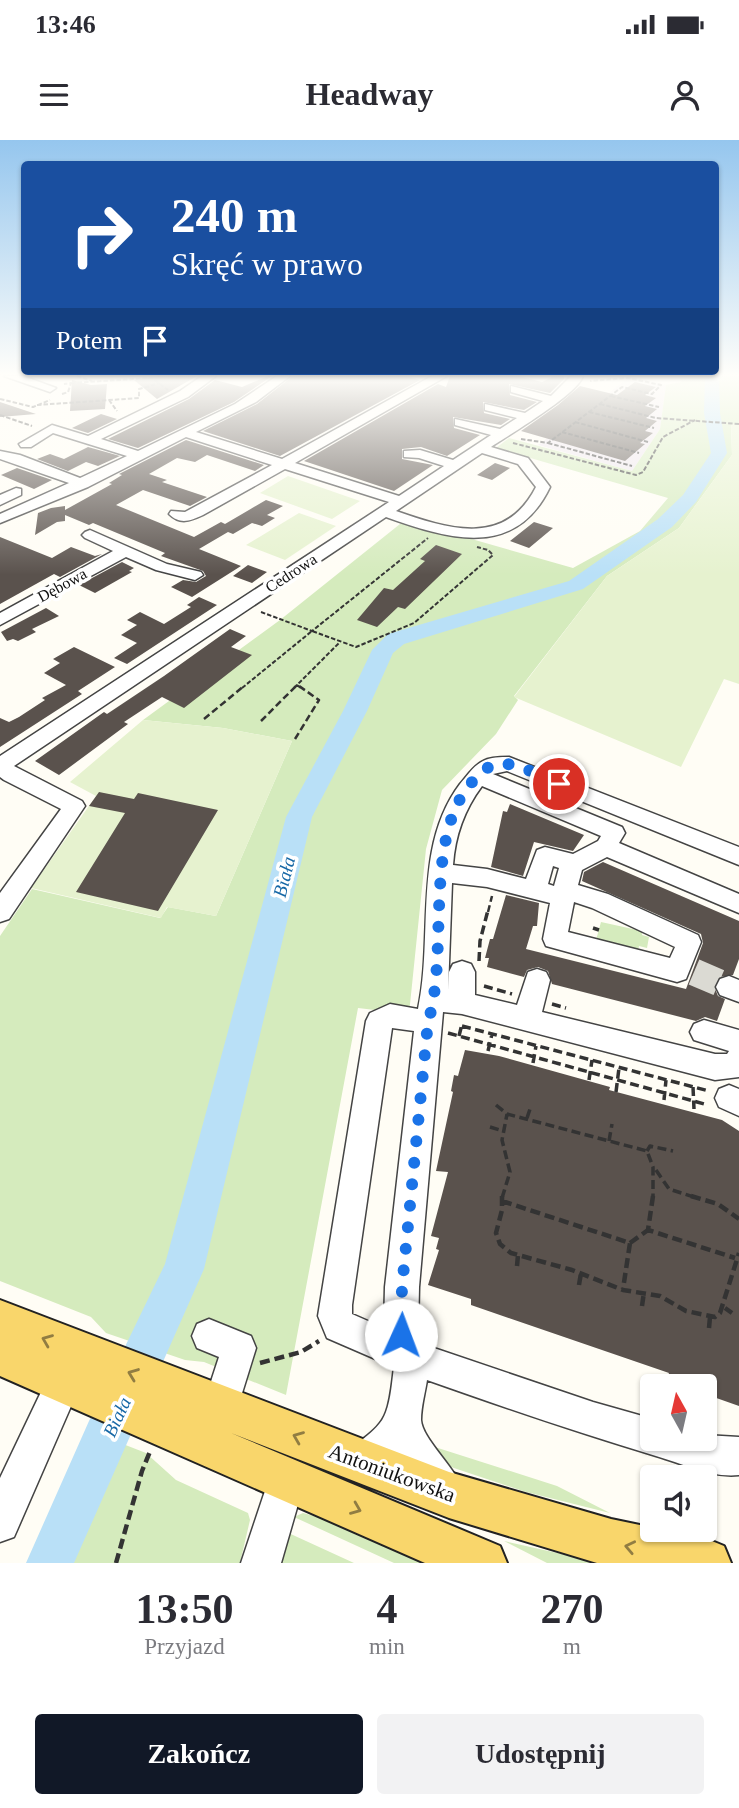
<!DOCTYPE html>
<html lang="pl">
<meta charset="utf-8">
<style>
body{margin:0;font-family:Georgia,serif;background:#f2f2f3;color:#2b2b33;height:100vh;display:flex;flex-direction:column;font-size:26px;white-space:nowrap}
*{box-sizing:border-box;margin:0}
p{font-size:23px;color:#7c7c81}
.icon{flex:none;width:38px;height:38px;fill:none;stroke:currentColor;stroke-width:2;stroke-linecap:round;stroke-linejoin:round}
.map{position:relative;height:1423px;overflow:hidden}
.side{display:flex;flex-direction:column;background:#fff;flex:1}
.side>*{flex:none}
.banner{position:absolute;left:21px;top:21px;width:698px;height:214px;border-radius:7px;box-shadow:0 2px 5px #0004;background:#1a4fa0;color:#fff;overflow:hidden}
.needle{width:46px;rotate:352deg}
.fabs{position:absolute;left:640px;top:1234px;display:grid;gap:14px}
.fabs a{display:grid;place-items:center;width:77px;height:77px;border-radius:7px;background:#fff;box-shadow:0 2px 5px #0004;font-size:35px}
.pin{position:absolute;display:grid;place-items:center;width:60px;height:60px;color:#fff;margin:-30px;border:4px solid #fff;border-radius:50%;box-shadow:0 2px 7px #0007}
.me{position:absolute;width:77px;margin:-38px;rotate:2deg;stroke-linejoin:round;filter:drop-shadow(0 0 5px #0008)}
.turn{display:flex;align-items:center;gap:24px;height:147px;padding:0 35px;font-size:32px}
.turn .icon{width:91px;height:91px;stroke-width:2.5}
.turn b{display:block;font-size:49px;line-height:60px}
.then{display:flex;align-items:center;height:66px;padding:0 35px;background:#0003;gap:14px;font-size:26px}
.eta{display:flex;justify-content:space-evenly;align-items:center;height:119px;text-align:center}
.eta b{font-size:42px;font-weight:700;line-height:49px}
.primary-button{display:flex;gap:14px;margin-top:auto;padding:14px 35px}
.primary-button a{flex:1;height:80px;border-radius:7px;background:#111827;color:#fff;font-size:28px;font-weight:700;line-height:80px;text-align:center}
.primary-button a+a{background:#f2f2f3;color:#2b2b33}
.status{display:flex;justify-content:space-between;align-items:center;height:49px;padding:0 35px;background:#fff;direction:ltr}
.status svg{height:19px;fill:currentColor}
header{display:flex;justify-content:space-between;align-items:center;height:91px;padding:0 35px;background:#fff;font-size:32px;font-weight:700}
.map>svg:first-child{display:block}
.industrial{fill:#eee6ef}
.green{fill:#d5ebbd}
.pitch{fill:#e6f2cf}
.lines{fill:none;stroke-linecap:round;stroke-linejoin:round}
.river{fill:#b9e0f7;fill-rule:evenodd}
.building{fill:#5a524d}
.minor-tunnel{stroke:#dbdad3;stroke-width:27;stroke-dasharray:27 14;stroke-linecap:butt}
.minor-casing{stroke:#444;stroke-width:3}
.major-casing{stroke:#222;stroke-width:4}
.path-far3{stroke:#333;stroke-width:2;stroke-dasharray:4.5 2;stroke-linecap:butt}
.path-far2{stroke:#333;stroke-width:2.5;stroke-dasharray:7 3.5;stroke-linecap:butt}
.path-far1{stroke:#333;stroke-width:3.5;stroke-dasharray:9 4.5;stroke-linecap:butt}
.path{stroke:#333;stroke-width:4.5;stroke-dasharray:10 5;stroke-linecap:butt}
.minor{fill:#fff;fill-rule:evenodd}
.major{fill:#f9d66b;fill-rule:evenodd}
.oneway{stroke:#917d42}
.route{stroke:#1a73e8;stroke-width:12;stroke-dasharray:0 21.6}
.labels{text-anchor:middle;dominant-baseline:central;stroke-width:7;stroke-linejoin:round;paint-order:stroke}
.far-street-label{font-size:16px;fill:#111;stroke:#fff}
.water-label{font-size:19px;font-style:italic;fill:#1768a6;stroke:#fff}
.near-street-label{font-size:21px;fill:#111;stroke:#fff}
</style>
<div class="status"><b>13:46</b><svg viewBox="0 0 49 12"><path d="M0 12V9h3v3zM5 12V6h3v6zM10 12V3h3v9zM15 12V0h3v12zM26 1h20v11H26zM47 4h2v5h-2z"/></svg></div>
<header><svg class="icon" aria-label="menu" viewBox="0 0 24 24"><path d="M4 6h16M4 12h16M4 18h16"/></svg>Headway<svg class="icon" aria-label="person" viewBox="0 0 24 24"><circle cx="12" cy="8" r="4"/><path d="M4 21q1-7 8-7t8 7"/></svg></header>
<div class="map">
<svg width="739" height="1423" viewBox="0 0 739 1423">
<rect width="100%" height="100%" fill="#fffdf5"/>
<path class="industrial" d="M630,237L666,245L660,289L632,331L538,305Z"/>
<path class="green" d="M679,236H739V285L731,284L732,315L679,388L607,436L514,556L518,560L496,594L442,650L426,709L409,874L358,868L286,1255L204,1222L185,1220L106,1193L91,1177L0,1141V796L32,749L160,778L168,767L216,776L292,601L223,588L143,580L280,480L405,380L573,428L640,391L668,358L496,308L509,298L632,331L660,289L666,245L681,242Z
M601,782L642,791V795L649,797L647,808L639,806L638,811L596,800Z
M105,1297L146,1313L176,1340L248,1373L250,1380L240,1423H50Z
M416,1301L557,1346L610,1373L526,1352L433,1321Z
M303,1373L322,1378L424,1423H394L294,1377Z
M282,1390L354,1423H275Z
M504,1401L602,1423H547Z"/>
<path class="pitch" d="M731,283L739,285V544L724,539L681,627L514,557L607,436L679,388L732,315Z
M288,336L360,361L332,379L260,353Z
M299,373L336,386L285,420L246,405Z
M143,580L223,588L292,601L216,776L167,767L161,778L31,748L96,656L70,642Z"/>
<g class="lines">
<path class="river" d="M705,236H719L720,273L727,313L696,362L672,387L583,449L404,504L393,513L367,571L312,677L204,1129L74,1423H26L89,1281L165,1124L286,677L343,571L372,510L388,494L569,441L658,379L683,355L711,313L704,273Z"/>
</g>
<path class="building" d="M159,236H197L157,259L134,240Z
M268,236H272L234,262L138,308L108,299L189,259L215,240L242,247Z
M293,236H406L420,240L280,316L203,291L257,264Z
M450,236H518L542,242L554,236H564V239L550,253L509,244L510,255L537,262L524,270L483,262L484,273L510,279L501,285L453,277L454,288L480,295L447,316L421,307L402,309V319L433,325L394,351L304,321L438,244L446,247Z
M72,240L91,245L107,244L105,269L70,271Z
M635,242L656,247L645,255L656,258L645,266L657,269L646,278L657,281L645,291L653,293L640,303L645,304L625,321L521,291L558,265L580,246L617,255Z
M0,262L36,274L0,277Z
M101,274L117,279L88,293L72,288Z
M186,300L264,325L255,331L207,315L195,322L177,318L149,334L167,340L162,342L207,357L190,366L143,350L116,365L194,397L221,382L225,384L266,360L283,366L267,375L275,378L262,386L252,383L233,394L228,392L199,409L241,426L192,457L171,447L183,440L196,442L206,436L203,431L161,416L165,413L93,383L89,385L65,375V381L57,382L35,395L38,373L51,368L65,366V370L112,344L109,343L122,335L119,334Z
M88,307L120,316L98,326L86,322L68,331L37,319L50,314L64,319Z
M495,323L510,328L492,340L477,335Z
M17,328L52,340L34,349L1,335Z
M534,382L553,388L529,408L510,401Z
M0,397L52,418L71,407L95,416L102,414L60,437L54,434L0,464Z
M436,405L462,414L405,469L398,467L377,487L357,480L384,448L393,450L425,421L420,419Z
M122,422L134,428L129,431L132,432L95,453L79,445Z
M248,425L267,432L252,443L233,436Z
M199,457L217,465L127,524L114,518L137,503L121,495L137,485L127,480L140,472L164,484L191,467L187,465Z
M46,468L59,476L32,489L36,492L18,501L13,499L7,501L1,492Z
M230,489L246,496L231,507L252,515L184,568L162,557L124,582L128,584L59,635L35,621L104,572L107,574L164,536Z
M74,507L115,527L78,551L82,554L0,607V578L9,582L19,577L45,560L42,558L66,545L44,533L60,523L53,519Z
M99,652L134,659L138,653L218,670L158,771L76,752L125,673L89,666Z
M510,664L584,695L573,711L534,702L523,736L491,727L503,671L507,672Z
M603,722L739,781V819L733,835L719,837L714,846L718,856L725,859L717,881L705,877L696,881L552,844L548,831L538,827L527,830L524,837L487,827L489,818H485L490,799H493L506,755L539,763L537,786H533L526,809L686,849L703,803L701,794L582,741L584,732Z
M465,910L499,916L610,947L609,950L722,980L739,991V1266L705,1254V1246H681L666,1241L669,1233L471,1165V1159L428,1145L439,1110L436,1109L439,1098L431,1096L448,1032L436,1031L453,952L451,951L454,935L458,936Z"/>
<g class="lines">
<path class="minor-tunnel" d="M694,832L729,847"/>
<defs>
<path id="minor" d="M4,236H23L56,248L50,252Z
M202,236H216L188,257L101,299L138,311L235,264L277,236H290L256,262L196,292L282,319L432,236H447L295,323L399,356L444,326L419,318L404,317V311L420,310L453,320L491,295L455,285V279L500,289L517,278L485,270V264L525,273L543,261L511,252V246L551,256L571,236H583C578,254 509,295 491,307L528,318L550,347C515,420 448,399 386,377L14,626L82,661L85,666L9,779L0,782V753L61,669L4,640L0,637V616L389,362L285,329L203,375C190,381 180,385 169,374L171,371L185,372L272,325L186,297L88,347L0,383V374L69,343L0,319V311L20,315L80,338L127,316L53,293L31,307H21L19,304L52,285L88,296L180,251ZM482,313L518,324L536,347C505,408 448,389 396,371Z
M16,348L21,349V355L0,365V355Z
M90,390L167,424L201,432L203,435L195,440L156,430L126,417L0,485V473L113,411L85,398L82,395L85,392Z
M509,617L739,707V725L507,631L493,634L622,687L625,693L619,703L739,754V773L607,717L582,730L578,745L608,754L698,795L701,802L686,839L677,842L546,806L543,799L550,763L487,747L452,743L448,850L449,832L453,824L462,821L471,824L475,832V855L517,865L528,832L537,829L546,832L550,840L542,872L715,914H727L729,911L694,900L690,892L694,884L704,880L739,890V937L715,940L462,874L443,872L419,1147L418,1192L425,1205L593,1262L653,1279V1298H705V1295L739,1297V1335C710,1338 684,1324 656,1316C579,1293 503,1267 427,1240C425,1253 421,1267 421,1280C422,1298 454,1327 462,1347L456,1360L443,1366L430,1360L399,1317L374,1336L361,1342L348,1336L342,1323C351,1301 378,1295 386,1272C391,1259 392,1242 394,1227L327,1198L318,1176L366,881L370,873L390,864L418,869C434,795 412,708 460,644C467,636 473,626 483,621C490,617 501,617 509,617ZM482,646L601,696L598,701L573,714L545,707L537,710L526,739L487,729L453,725C455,696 464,670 482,646ZM553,726L559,728L554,746L548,744ZM574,762L592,768L675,807L670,818L568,792ZM392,888L414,891L385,1147L384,1188L352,1174V1165Z
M729,836L739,840V862L720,855L716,847L720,839Z
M729,945L739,949V976L719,967L715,958L719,949Z
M209,1179L251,1196L256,1208L234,1279L221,1284L208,1279L203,1266L219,1217L197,1208L192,1196L197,1184Z
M64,1223L76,1229L82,1241L14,1397L0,1402V1338L52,1229Z
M286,1321L299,1327L305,1340L281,1423H241L273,1327Z"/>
<path id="major" d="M0,1160L449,1332L611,1379L707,1399L724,1406L731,1423H597L449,1378L231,1293L500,1406L507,1423H425L0,1236Z"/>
</defs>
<use href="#minor" class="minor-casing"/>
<use href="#major" class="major-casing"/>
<path class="path-far3" d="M77,236L92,241
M71,243L152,238L168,250
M62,254L68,252L71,243L64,244
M611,256L659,267
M0,259L33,267L50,260
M109,260L117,271
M600,264L656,278L739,284
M37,265L139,258V249L160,243
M589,272L654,288
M0,275L32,286
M575,282L648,302
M562,292L639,313
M521,299L548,303L622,247L652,254L661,245L628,238L590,241
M513,303L636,335L643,332L663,297L695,280
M548,303L632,326
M261,472L312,491L428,398
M297,545L301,548
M242,548L312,491L356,507L414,483L493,415L488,410L477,407
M294,548L340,502"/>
<path class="path-far2" d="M204,579L244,546
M261,581L296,546
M295,599L319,560L299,546
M488,772L492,756"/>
<path class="path-far1" d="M593,788L599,790
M479,821L480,801L488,770
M484,846L512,854
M552,864L566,868
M462,886L709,951
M448,893L708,965
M459,896L462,884
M488,911L492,894
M533,923L536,906
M589,940L592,920
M693,947L694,969
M616,952L619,928
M664,960L666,940
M496,965L507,974L647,1011L653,1027V1058
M527,978L531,966
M490,987L503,991
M609,1001L612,984
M647,1011L650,1006L673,1011
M656,1030L669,1049L697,1058
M502,1058L510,1032L502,1000L507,974"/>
<path class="path" d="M502,1056V1070L496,1093L500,1104L511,1113L572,1130L623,1150L660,1156L686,1171L715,1177L720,1173L739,1113
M653,1056L648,1090L735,1118
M691,1056L718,1064L739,1079
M502,1061L630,1103L623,1149
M630,1103L648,1090
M517,1126L518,1115
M579,1145L581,1133
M642,1166L644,1152
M725,1168L732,1173
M709,1188L710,1177
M260,1223L301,1212L319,1201
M116,1423L142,1331L151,1309"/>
<use href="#minor" class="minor"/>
<use href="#major" class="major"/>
</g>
<defs><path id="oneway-chevron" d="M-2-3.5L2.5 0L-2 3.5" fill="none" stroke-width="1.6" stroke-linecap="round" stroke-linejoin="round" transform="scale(1.75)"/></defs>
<g class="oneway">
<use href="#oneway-chevron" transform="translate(47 1200) rotate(-158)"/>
<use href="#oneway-chevron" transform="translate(133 1234) rotate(-159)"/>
<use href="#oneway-chevron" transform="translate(298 1297) rotate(-158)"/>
<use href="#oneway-chevron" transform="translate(356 1369) rotate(22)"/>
<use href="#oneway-chevron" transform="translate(630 1407) rotate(-168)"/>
</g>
<linearGradient id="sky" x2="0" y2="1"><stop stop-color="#95c6ee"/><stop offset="0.54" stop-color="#fffefa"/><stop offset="1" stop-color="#fffefa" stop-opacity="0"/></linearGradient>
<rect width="739" height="435" fill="url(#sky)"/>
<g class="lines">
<path class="route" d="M401,1195L402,1147L428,882C450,813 421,691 476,638C483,631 489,625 498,624C518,622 542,637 559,644"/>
</g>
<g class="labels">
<g class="far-street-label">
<text transform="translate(291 433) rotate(-33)">Cedrowa</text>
<text transform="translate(62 445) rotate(-29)">Dębowa</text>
</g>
<g class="water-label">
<text transform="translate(284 737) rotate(-76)">Biała</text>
<text transform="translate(117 1277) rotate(-65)">Biała</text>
</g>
<g class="near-street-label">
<text transform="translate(392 1333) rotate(20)">Antoniukowska</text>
</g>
</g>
</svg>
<div class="fabs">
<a><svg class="needle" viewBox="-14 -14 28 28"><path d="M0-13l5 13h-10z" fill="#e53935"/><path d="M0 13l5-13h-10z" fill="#7c7c81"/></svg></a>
<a><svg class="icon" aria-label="sound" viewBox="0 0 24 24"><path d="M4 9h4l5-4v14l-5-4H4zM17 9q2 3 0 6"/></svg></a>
</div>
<div class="pin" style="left:559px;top:644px;background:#d93025"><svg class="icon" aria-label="arrive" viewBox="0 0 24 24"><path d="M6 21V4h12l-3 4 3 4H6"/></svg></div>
<svg class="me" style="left:401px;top:1195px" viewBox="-20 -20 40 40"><circle r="19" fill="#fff"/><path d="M0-13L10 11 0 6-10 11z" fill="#1a73e8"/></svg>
<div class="banner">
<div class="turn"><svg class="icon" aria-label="right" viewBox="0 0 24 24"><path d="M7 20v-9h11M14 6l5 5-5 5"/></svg><div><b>240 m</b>Skręć w prawo</div></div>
<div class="then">Potem<svg class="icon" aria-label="arrive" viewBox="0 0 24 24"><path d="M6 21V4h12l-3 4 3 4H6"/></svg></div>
</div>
</div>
<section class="side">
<div class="eta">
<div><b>13:50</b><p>Przyjazd</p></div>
<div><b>4</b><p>min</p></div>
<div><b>270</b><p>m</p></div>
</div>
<div class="primary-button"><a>Zakończ</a><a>Udostępnij</a></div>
</section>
